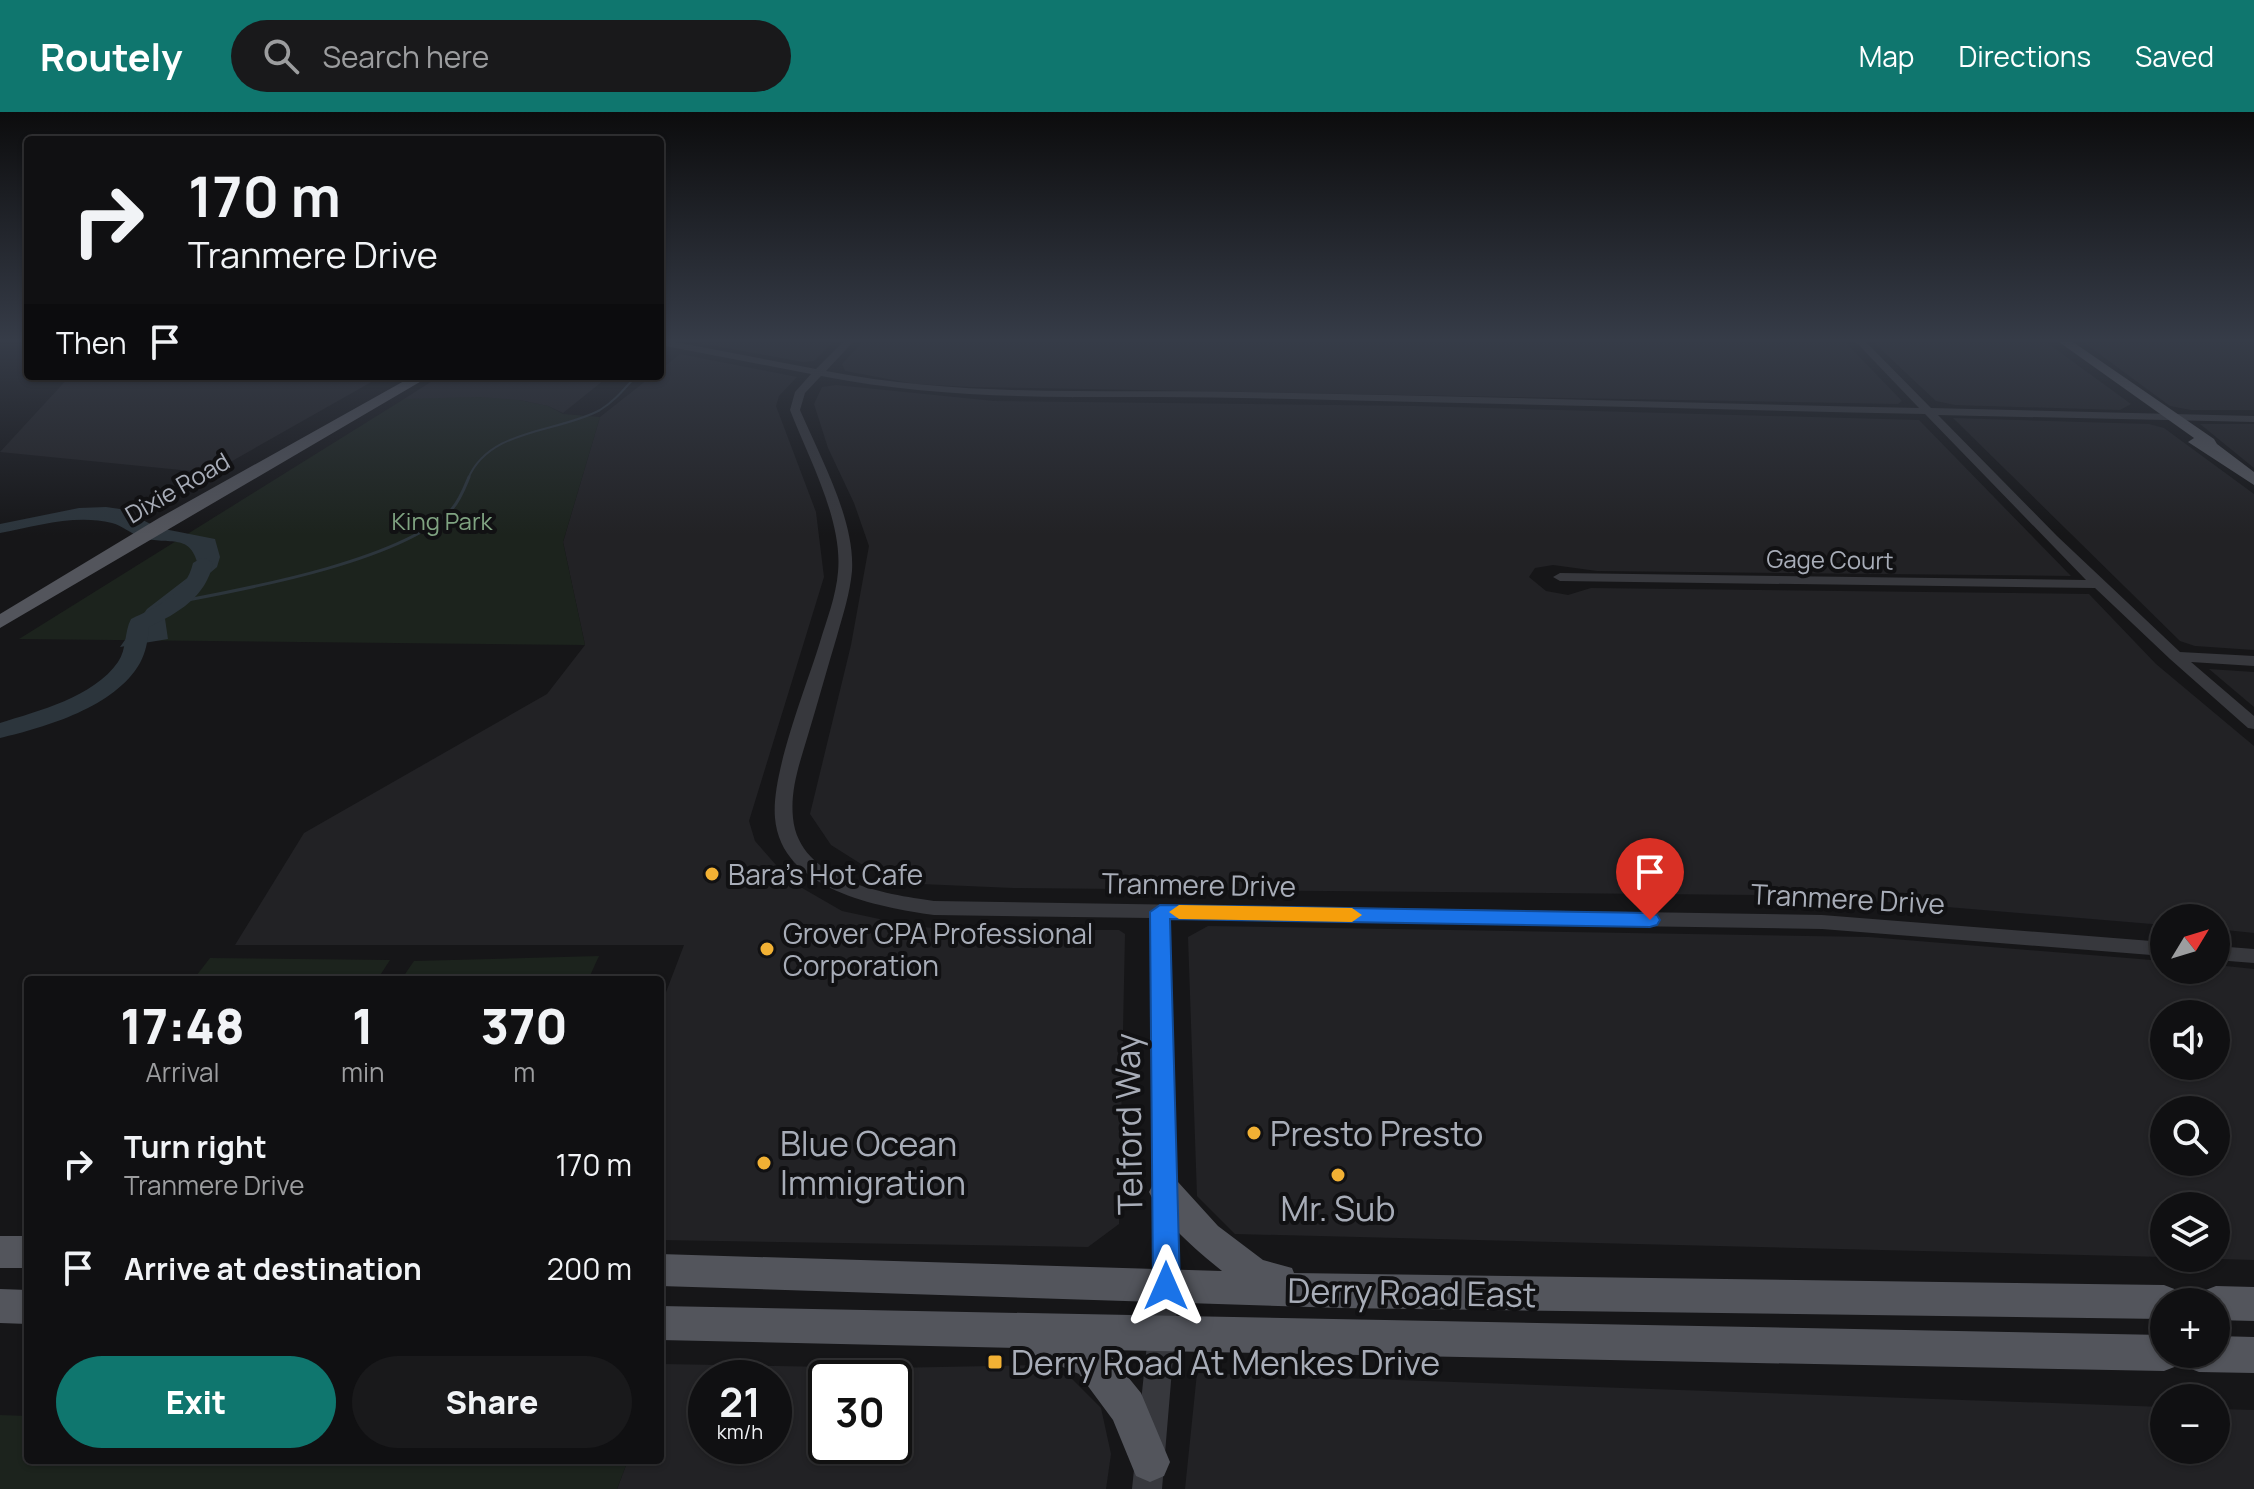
<!DOCTYPE html>
<meta charset="utf-8">
<style>
body{margin:0;font-family:Manrope,sans-serif;background:#19191b;color:#f1f3f6;height:100vh;display:flex;flex-direction:column;font-size:30px;white-space:nowrap}
*{box-sizing:border-box;margin:0}
p{font-size:26px;color:#9c9d9f}
.icon{flex:none;width:44px;height:44px;fill:none;stroke:currentColor;stroke-width:2;stroke-linecap:round;stroke-linejoin:round}
.map{position:relative;flex:1;overflow:hidden}
.drawer{position:absolute;left:24px;top:864px;width:640px;height:488px;display:flex;flex-direction:column;background:#101012;border-radius:8px;box-shadow:0 2px 6px #0004,0 0 0 2px #303032}
.drawer>*{flex:none}
.top-card{position:absolute;left:24px;top:24px;width:640px;height:244px;border-radius:8px;box-shadow:0 2px 6px #0004,0 0 0 2px #303032;background:#101012;color:#f1f3f6;overflow:hidden}
.needle{width:52px;rotate:52deg}
.tools{position:absolute;left:2150px;top:792px;display:grid;gap:16px}
.tools a{display:grid;place-items:center;width:80px;height:80px;border-radius:50%;background:#101012;box-shadow:0 2px 6px #0004,0 0 0 2px #303032;font-size:40px}
.speed{position:absolute;left:688px;top:1248px;display:flex;gap:16px;font-size:40px;font-weight:700;text-align:center}
.speed>*{display:grid;place-content:center;width:104px;height:104px;border-radius:50%;background:#101012;box-shadow:0 2px 6px #0004,0 0 0 2px #303032;line-height:1}
.speed small{font-size:20px;font-weight:400}
.speed .limit{border:4px solid #111;border-radius:12px;background:#fff;color:#111}
.pin{position:absolute;display:grid;place-items:center;width:68px;height:68px;color:#fff;margin:-82px -34px;border-radius:50% 50% 50% 0;rotate:-45deg;box-shadow:0 0 8px #0007}
.pin .icon{rotate:45deg}
.me{position:absolute;width:88px;margin:-44px;rotate:0deg;stroke-linejoin:round;filter:drop-shadow(0 0 6px #0008)}
.turn{display:flex;align-items:center;gap:28px;height:168px;padding:0 32px;font-size:36px}
.turn .icon{width:104px;height:104px;stroke-width:2.5}
.turn b{display:block;font-size:56px;line-height:68px}
.then{display:flex;align-items:center;height:76px;padding:0 32px;background:#0003;gap:16px;font-size:30px}
.eta{display:flex;justify-content:space-evenly;align-items:center;height:136px;text-align:center}
.eta b{font-size:48px;font-weight:800;line-height:56px}
.cta{display:flex;gap:16px;margin-top:auto;padding:16px 32px}
.cta a{flex:1;height:92px;border-radius:48px;background:#0f766e;color:#fff;font-size:32px;font-weight:800;line-height:92px;text-align:center}
.cta a+a{background:#19191b;color:#f1f3f6}
ul{padding:0;list-style:none}
li{display:flex;align-items:center;gap:24px;height:104px;padding:0 32px}
li div{flex:1}
li b{display:block;font-size:30px}
li em{font-style:normal}
header{display:flex;align-items:center;gap:48px;box-sizing:border-box;height:112px;padding:0 40px;background:#0f766e;color:#fff}
header strong{font-size:38px}
nav{display:flex;gap:44px;margin-inline-start:auto;font-size:28px}
.search{width:560px;height:72px;background:#19191b;display:flex;align-items:center;gap:20px;box-sizing:border-box;padding:0 28px;border-radius:44px;color:#9c9d9f;font-size:30px}
.map>svg:first-child{display:block}
.built{fill:#222225;fill-rule:evenodd}
.green{fill:#1c231d}
.water{fill:#2c353c}
.lines{fill:none;stroke-linecap:round;stroke-linejoin:round}
.stream-far1{stroke:#2c353c;stroke-width:2}
.stream{stroke:#2c353c;stroke-width:3}
.river{fill:#2c353c;fill-rule:evenodd}
.minor{fill:#37383d;fill-rule:evenodd}
.major{fill:#53555c;fill-rule:evenodd}
.route{fill:#1a73e8;stroke:#114b97;stroke-width:2}
.slow{fill:#f59e0b}
.poi-dot{fill:#f2b134;stroke:#111113;stroke-width:3}
.labels{text-anchor:middle;dominant-baseline:central;stroke-width:8;stroke-linejoin:round;paint-order:stroke}
.far-street-label{font-size:24px;fill:#a8adb8;stroke:#111113}
.far-park-label{font-size:24px;fill:#7fa381;stroke:#111113}
.poi-label{font-size:28px;fill:#a8adb8;stroke:#111113;text-anchor:start}
.street-label{font-size:28px;fill:#a8adb8;stroke:#111113}
.near-street-label{font-size:34px;fill:#a8adb8;stroke:#111113}
.near-poi-label{font-size:34px;fill:#a8adb8;stroke:#111113;text-anchor:start}
</style>
<header>
<strong>Routely</strong>
<div class="search"><svg class="icon" aria-label="search" viewBox="0 0 24 24"><circle cx="10" cy="10" r="6"/><path d="M15 15l6 6"/></svg>Search here</div>
<nav><a>Map</a><a>Directions</a><a>Saved</a></nav>
</header>
<div class="map">
<svg width="2254" height="1377" viewBox="0 0 2254 1377">
<rect width="100%" height="100%" fill="#161618"/>
<path class="built" d="M693,230H833L814,249L803,250Z
M862,230H1845L1902,289L1898,292L971,275L915,272L845,259L842,252Z
M1873,230H2046L2131,292L2120,298L1955,293L1936,289Z
M2083,230H2254V298H2191L2170,294Z
M680,242L797,265L779,284L776,294L816,400L824,465L749,709L755,729L790,769L842,799L912,814L954,818H1119L1125,822L1119,1112L1088,1135L660,1128V896L684,833H235L304,721L547,582L585,533L563,430L600,305L652,264H660V258Z
M70,264H382L211,361L0,340Z
M440,264H609L563,301L548,294L519,288L404,287Z
M836,273L994,289L1415,294L1919,308L2071,464L1597,459L1553,453L1535,456L1529,465L1546,479L1568,483L1591,476L2089,482L2156,552L2254,634V821L2216,817V806H2164V813L1887,790L1757,783L1013,776L921,772L869,757L831,733L810,702L851,533L869,434L854,391L828,336L814,292L822,275Z
M1953,306L2149,312L2164,316L2254,382V538L2195,534L2180,529Z
M2200,312H2254V356Z
M2209,557L2254,560V595Z
M1208,814L1869,825L2164,849V858H2216V853L2254,857V1148L2186,1146H2216V1094H2164V1145L1235,1122L1197,1084L1188,825ZM2216,902V954H2164V902ZM2216,998V1050H2164V998Z
M662,1252L888,1256L1038,1253L1072,1267L1101,1296L1111,1342L1106,1377H617L628,1348H660ZM706,1266H774V1334H706ZM826,1266H894V1334H826Z
M1197,1261L2164,1295V1338H2216V1297L2254,1298V1377H1185Z"/>
<path class="green" d="M479,285L519,288L548,294L563,302L600,305L563,430L585,533L19,527L404,287Z
M599,844L588,868H401L414,849Z
M210,846L390,848L377,868H193Z
M0,1303L28,1304V1348H628L617,1377H0Z"/>
<path class="water" d="M106,395L120,397L159,416L215,427L220,445L217,455L164,500L168,527L120,535L147,497L199,457C191,418 170,435 141,425C131,422 123,414 112,411C75,402 37,414 0,421V412L79,396Z"/>
<g class="lines">
<path class="stream-far1" d="M660,243L664,240
M468,367C489,316 558,321 600,298C615,289 624,277 636,264"/>
<path class="stream" d="M182,489C251,476 403,448 452,397C460,388 464,377 469,365"/>
<path class="river" d="M203,445L213,451C206,485 178,501 149,515C148,528 146,540 140,551C115,595 46,615 0,626V611C38,599 94,585 118,550C127,537 124,520 131,507C158,494 186,482 193,451Z"/>
<path class="minor" d="M660,230H675L816,257L843,230H853L826,259C963,286 1102,277 1242,280C1468,284 1693,291 1919,296L1856,230H1866L1931,296L2254,304V310L1938,303L2057,424L2180,540L2254,544V554L2191,550L2254,604V617L2248,616L2170,547L2095,476L1560,469L1553,465L1560,461L2086,468L1925,302C1698,297 1470,291 1242,286C1098,283 964,292 821,264L805,281L800,298C820,345 855,407 852,459C850,481 843,503 837,524C827,557 818,590 808,623C800,650 790,677 793,706C799,769 885,782 934,789L1822,803L2164,830V844L1822,817L1170,807L1179,1174L1162,1377H1132L1153,1174L1150,806L934,803C878,795 781,778 775,706C771,661 806,576 820,530C827,507 836,484 838,460C843,408 808,345 790,298L795,280L811,262L660,233Z
M2216,834L2254,837V851L2216,848Z"/>
<path class="major" d="M2059,230H2073L2214,327L2217,332L2254,360V373L2188,330L2194,326Z
M413,264H430L0,516V502L159,406Z
M1166,1066L1178,1070L1218,1114L1263,1148L1292,1156L1294,1161L2164,1173L2177,1178L2182,1190H2164V1207L1341,1196L660,1174V1142L1222,1159C1195,1137 1164,1111 1149,1080L1154,1070Z
M0,1124H28V1156H0Z
M2216,1174L2254,1175V1209L2216,1208V1190H2198L2203,1179Z
M0,1177L28,1178V1212L0,1211Z
M660,1194L2164,1223V1242H2216V1224L2254,1225V1261L2199,1260L2186,1255L2181,1244L2177,1254L2164,1259L1106,1238L1141,1281L1170,1350L1164,1364L1150,1370L1136,1364L1113,1308L1079,1262L1018,1236L660,1228Z"/>
</g>
<linearGradient id="sky" x2="0" y2="1"><stop stop-color="#0c0c0d"/><stop offset="0.54" stop-color="#363c48"/><stop offset="1" stop-color="#363c48" stop-opacity="0"/></linearGradient>
<rect width="2254" height="423" fill="url(#sky)"/>
<path class="route" d="M1160,793L1650,801L1657,803L1660,808L1657,813L1650,815L1170,807L1180,1174L1176,1183L1166,1187L1157,1183L1153,1174L1150,800Z"/>
<path class="slow" d="M1179,793L1352,796L1362,803L1352,810L1179,807L1169,800Z"/>
<g class="poi-dot">
<circle cx="712" cy="762" r="8"/>
<circle cx="767" cy="837" r="8"/>
<circle cx="1254" cy="1021" r="8"/>
<circle cx="764" cy="1051" r="8"/>
<circle cx="1338" cy="1063" r="8"/>
<rect x="987" y="1242" width="16" height="16" rx="4"/>
</g>
<g class="labels">
<g class="far-street-label">
<text transform="translate(177 375) rotate(-30)">Dixie Road</text>
<text transform="translate(1830 447) rotate(1)">Gage Court</text>
</g>
<g class="far-park-label">
<text x="442" y="408">King Park</text>
</g>
<g class="poi-label">
<text x="728" y="762">Bara's Hot Cafe</text>
<text x="783" y="821">Grover CPA Professional<tspan x="783" dy="32">Corporation</tspan></text>
</g>
<g class="street-label">
<text transform="translate(1199 772) rotate(1)">Tranmere Drive</text>
<text transform="translate(1848 786) rotate(3)">Tranmere Drive</text>
</g>
<g class="near-street-label">
<text transform="translate(1128 1012) rotate(-91)">Telford Way</text>
<text transform="translate(1412 1180) rotate(1)">Derry Road East</text>
</g>
<g class="near-poi-label">
<text x="1270" y="1021">Presto Presto</text>
<text x="780" y="1031">Blue Ocean<tspan x="780" dy="39">Immigration</tspan></text>
<text x="1338" y="1096" text-anchor="middle">Mr. Sub</text>
<text x="1011" y="1250">Derry Road At Menkes Drive</text>
</g>
</g>
</svg>
<div class="tools">
<a><svg class="needle" viewBox="-14 -14 28 28"><path d="M0-13l5 13h-10z" fill="#e53935"/><path d="M0 13l5-13h-10z" fill="#9c9d9f"/></svg></a>
<a><svg class="icon" aria-label="sound" viewBox="0 0 24 24"><path d="M4 9h4l5-4v14l-5-4H4zM17 9q2 3 0 6"/></svg></a>
<a><svg class="icon" aria-label="search" viewBox="0 0 24 24"><circle cx="10" cy="10" r="6"/><path d="M15 15l6 6"/></svg></a>
<a><svg class="icon" aria-label="layers" viewBox="0 0 24 24"><path d="M12 4l9 5-9 5-9-5zM3 14l9 5 9-5"/></svg></a>
<a>+</a>
<a>−</a>
</div>
<div class="speed"><div>21<small>km/h</small></div><div class="limit">30</div></div>
<div class="pin" style="left:1650px;top:808px;background:#d93025"><svg class="icon" aria-label="arrive" viewBox="0 0 24 24"><path d="M6 21V4h12l-3 4 3 4H6"/></svg></div>
<svg class="me" style="left:1166px;top:1174px" viewBox="-20 -20 40 40"><path d="M0-17L14 15 0 8-14 15z" fill="#1a73e8" stroke="#fff" stroke-width="4"/></svg>
<div class="top-card">
<div class="turn"><svg class="icon" aria-label="right" viewBox="0 0 24 24"><path d="M7 20v-9h11M14 6l5 5-5 5"/></svg><div><b>170 m</b>Tranmere Drive</div></div>
<div class="then">Then<svg class="icon" aria-label="arrive" viewBox="0 0 24 24"><path d="M6 21V4h12l-3 4 3 4H6"/></svg></div>
</div>
<section class="drawer">
<div class="eta">
<div><b>17:48</b><p>Arrival</p></div>
<div><b>1</b><p>min</p></div>
<div><b>370</b><p>m</p></div>
</div>
<ul>
<li><svg class="icon" aria-label="right" viewBox="0 0 24 24"><path d="M7 20v-9h11M14 6l5 5-5 5"/></svg><div><b>Turn right</b><p>Tranmere Drive</p></div><em>170 m</em></li>
<li><svg class="icon" aria-label="arrive" viewBox="0 0 24 24"><path d="M6 21V4h12l-3 4 3 4H6"/></svg><div><b>Arrive at destination</b></div><em>200 m</em></li>
</ul>
<div class="cta"><a>Exit</a><a>Share</a></div>
</section>
</div>
